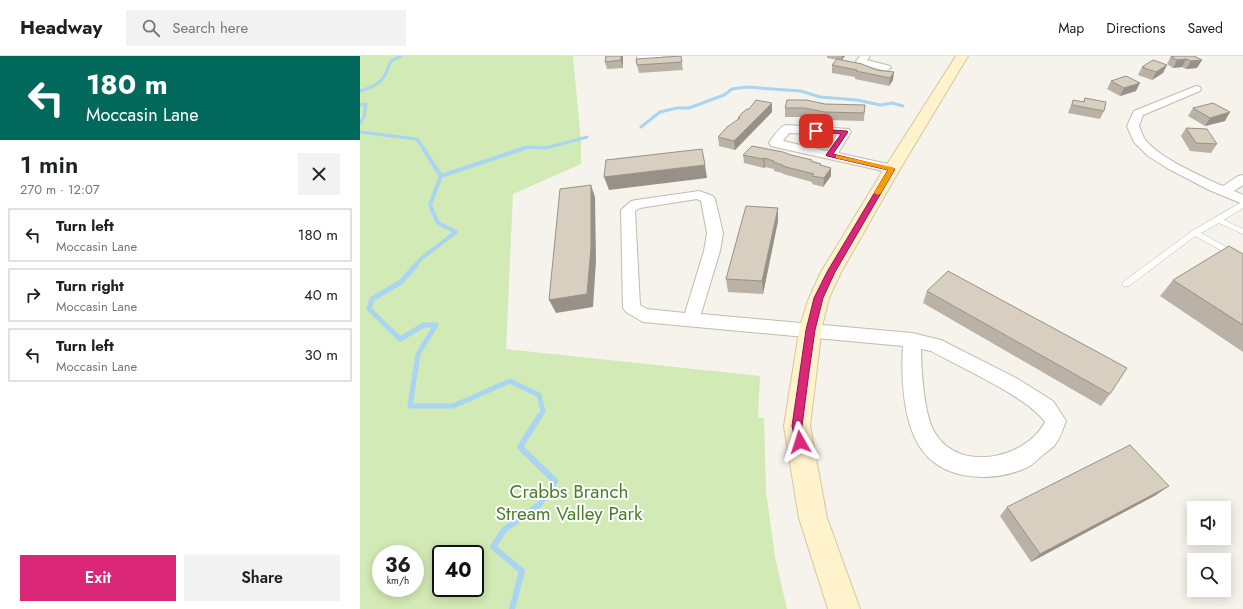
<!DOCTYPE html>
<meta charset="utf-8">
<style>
body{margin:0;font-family:Jost,sans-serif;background:#f2f2f2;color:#202124;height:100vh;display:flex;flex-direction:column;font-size:15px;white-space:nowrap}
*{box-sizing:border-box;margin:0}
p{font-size:13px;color:#757577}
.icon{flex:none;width:22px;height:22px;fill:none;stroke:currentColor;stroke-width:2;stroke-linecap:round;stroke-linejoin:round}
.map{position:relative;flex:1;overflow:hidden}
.sheet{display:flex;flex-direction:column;background:#fff;width:360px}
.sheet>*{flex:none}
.hud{background:#00695c;color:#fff;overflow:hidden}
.tools{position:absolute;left:827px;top:445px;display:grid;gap:8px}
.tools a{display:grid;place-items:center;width:44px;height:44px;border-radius:0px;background:#fff;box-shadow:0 2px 10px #0003;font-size:20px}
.speed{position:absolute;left:12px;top:489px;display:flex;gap:8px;font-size:20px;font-weight:700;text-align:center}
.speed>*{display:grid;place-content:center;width:52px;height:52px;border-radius:50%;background:#fff;box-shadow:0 2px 10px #0003;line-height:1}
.speed small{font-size:10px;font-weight:400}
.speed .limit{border:2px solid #111;border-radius:6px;background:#fff;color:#111}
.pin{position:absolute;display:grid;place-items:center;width:34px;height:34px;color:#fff;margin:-17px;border-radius:8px;box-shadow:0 2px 6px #0006}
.me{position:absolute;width:44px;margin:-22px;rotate:354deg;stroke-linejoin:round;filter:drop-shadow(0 0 3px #0008)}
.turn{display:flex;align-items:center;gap:14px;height:84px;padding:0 20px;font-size:18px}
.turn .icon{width:52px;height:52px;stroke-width:2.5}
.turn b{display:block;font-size:28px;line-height:34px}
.round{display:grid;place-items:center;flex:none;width:42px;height:42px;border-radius:0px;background:#f2f2f2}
.summary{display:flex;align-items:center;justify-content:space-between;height:68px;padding:0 20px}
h1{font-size:24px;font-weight:600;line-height:30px}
.button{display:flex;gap:8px;margin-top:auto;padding:8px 20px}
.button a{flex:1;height:46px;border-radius:0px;background:#db2777;color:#fff;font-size:16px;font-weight:600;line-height:46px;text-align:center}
.button a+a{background:#f2f2f2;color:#202124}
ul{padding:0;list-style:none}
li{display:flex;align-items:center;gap:12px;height:54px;margin:0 8px 6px;padding:0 12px;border:2px solid #e0e0e0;border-radius:0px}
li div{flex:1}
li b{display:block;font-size:15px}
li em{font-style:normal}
header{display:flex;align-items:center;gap:24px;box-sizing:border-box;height:56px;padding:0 20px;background:#fff;border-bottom:1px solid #e0e0e0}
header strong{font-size:19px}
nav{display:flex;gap:22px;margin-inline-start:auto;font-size:14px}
.search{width:280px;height:36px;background:#f2f2f2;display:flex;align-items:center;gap:10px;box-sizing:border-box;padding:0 14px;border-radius:0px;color:#757577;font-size:15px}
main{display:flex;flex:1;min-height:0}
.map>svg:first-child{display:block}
.green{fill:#d2eab5;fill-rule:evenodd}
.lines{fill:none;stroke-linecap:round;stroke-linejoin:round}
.stream-far3{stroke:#a9d4f2;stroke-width:3}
.stream-far2{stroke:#a9d4f2;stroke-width:4}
.stream-far1{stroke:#a9d4f2;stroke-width:5}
.stream{stroke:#a9d4f2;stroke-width:6}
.lane-casing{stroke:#c2bbae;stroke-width:1}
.street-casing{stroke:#c2bbae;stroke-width:2}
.secondary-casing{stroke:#d6c79b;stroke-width:2}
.lane{fill:#fff;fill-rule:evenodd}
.street{fill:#fff;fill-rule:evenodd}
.secondary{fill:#fff3cd;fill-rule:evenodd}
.wall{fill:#bab2a6}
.shaded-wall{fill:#979187}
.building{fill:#d8cfc1;stroke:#979187}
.route{fill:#db2777;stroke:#8e194d}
.slow{fill:#f59e0b}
.labels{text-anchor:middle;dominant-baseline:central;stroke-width:4;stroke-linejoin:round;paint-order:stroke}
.near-park-label{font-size:19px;fill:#4a7f2a;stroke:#fff}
</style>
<header>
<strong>Headway</strong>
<div class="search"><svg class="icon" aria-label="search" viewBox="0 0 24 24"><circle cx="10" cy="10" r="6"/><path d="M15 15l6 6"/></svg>Search here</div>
<nav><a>Map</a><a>Directions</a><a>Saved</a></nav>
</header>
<main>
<section class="sheet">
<div class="hud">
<div class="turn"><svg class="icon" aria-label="left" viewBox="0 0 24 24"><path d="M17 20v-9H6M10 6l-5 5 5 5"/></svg><div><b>180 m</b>Moccasin Lane</div></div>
</div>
<div class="summary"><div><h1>1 min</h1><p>270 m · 12:07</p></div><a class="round"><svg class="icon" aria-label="close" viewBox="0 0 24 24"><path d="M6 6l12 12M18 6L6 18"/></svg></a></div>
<ul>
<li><svg class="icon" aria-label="left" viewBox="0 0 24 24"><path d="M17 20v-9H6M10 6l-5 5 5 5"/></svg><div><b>Turn left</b><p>Moccasin Lane</p></div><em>180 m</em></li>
<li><svg class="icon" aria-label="right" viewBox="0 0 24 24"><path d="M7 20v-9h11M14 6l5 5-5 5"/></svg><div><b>Turn right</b><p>Moccasin Lane</p></div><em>40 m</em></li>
<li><svg class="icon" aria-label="left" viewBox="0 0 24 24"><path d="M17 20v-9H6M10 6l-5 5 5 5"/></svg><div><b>Turn left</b><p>Moccasin Lane</p></div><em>30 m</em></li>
</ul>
<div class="button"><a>Exit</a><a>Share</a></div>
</section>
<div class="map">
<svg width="883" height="553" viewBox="0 0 883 553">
<rect width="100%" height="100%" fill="#f6f3ec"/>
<path class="green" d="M0,0H213L221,86V108L153,138L146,293L400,320L398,362H404L406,435L415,501L427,553H0ZM21,498H55V532H21ZM81,498H115V532H81Z"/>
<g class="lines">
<path class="stream-far3" d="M0,35C20,29 24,25 31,5L41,0
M0,49L6,48L4,61L0,67
M281,71L300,56L317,52H329L364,39L372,33L386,31L441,35L460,41L497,44L520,49L532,47L543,50
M0,76L57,83L64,93
M162,93L168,91L186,92L227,81"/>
<path class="stream-far2" d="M81,120L165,92
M54,211L62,202L96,176L78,167L70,149L81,120L63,92"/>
<path class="stream-far1" d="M55,210L41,226L12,243L9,253L40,283L64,269H76L58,298L50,350H93L150,325L179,339L183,355L179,362"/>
<path class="stream" d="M152,553L162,515L133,491L144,474L179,449L195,425L160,391L179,361"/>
<defs>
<path id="lane" d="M880,147H883V152L864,164L883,173V178L859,167L841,177L883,200V206L835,180L769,230H763L762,228L763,226L832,175Z"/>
<path id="street" d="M277,0H304C299,5 286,6 278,4Z
M500,0H510L507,4L530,10L531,12L526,15L497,7L496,5Z
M836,30L840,31L841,33L840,35L783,59L779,70C781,74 782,78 784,82C797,101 837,118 858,128L863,130L878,120L883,119V129L874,135L883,139V148L849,134L807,112L788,100L774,86L767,70L774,55Z
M426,69L489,73L491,76L478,97L537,110L539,113L537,116L532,117L411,90L409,87C413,81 419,71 426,69ZM429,77L477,79L467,95L423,85Z
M339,135L353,140L355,143L363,177L360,195L341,258L552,277L581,284L658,323L693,345L706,365C703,373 700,383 694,390C691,393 686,396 683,399C678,403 673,408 668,411C634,427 582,426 560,391C543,365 541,321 543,290L283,266L266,256L263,252L261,154L271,145L276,144ZM337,143L341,145L347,177L344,195L325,257L287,253L280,249L275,155L280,152ZM561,293L571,295C599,311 668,341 685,366C666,403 599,417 575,377C564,360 561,313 561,293Z"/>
<path id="secondary" d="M596,0H608L540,113L481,216L469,242L462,270L450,370L467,462L500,553H468L439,462L424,370L440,270L449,242L461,216L524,113Z"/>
</defs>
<use href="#lane" class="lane-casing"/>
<use href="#street" class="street-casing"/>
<use href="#secondary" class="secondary-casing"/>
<use href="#lane" class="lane"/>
<use href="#street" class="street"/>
<use href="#secondary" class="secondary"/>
</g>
<path class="wall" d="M246,0H263V12L247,13L245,6L246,1Z
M321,0L323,14L279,17L277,9Z
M467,0H485L482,4L502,8L533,24L529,30L495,23V21L472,17V9L477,4L467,2Z
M811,0H834L842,4L837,12L826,13L822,11L813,12L807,8Z
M782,11L803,17L792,24L778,19Z
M751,25L776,35L760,40L747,33Z
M725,42L744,55L740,63L708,57L713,44L723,46Z
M412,47V56L375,94L359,90L358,81L378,63V62L389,53Z
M465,48L505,49L504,65L464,64L445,61H425V52Z
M833,52L865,65L845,70L828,60Z
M826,72L857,88L851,97L830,95L821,80Z
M383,99H431L452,104V105L461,108V109L471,120L463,131L452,128V126L423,118L422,117L414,115V113L405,111L404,112L384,107Z
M418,165L403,238L368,236L366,223Z
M883,198V296L800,240L813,224Z
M567,235L750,338L741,350L563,247Z
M796,439L671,506L640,460L647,451Z"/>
<path class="shaded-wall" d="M261,0H263V12L261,4Z
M482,0H485L481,4Z
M826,3L822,11L813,12L817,4Z
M842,4L837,12L826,13L831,5Z
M807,9L803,17L792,24L796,16Z
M534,16L533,24L529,30L530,22Z
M780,27L776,35L760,40L764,32Z
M412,47V56L375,94L374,85Z
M870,56L865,65L845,70L850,62Z
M404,102L405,111L404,112L403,103Z
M345,109L347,122L249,134L244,121Z
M471,112V120L463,131L464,122Z
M231,129L235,141L236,205L233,251L196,257L189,244Z
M418,152V165L403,238L402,225Z
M809,430L796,439L671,506L680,498Z"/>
<path class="building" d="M246,0H261V4L245,6Z
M321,0L322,6L277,9L276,3Z
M815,0H834L842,4L831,5L826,3L817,4L811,1Z
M477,3L502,8L516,14L534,16L530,22L496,15L497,14L472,9Z
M793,4L807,9L796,16L782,11Z
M766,20L780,27L764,32L751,25Z
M725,42L746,46L744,55L712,49L713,44L724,46Z
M396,44L412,47L374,85L358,81L367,71L380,62H378L382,57L387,53H389Z
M427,44H446L465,48L505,49L504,57L464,56L445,52H425Z
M853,47L870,56L850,62L833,52Z
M826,72L847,73L857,88L836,87Z
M392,90L423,96L431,99L452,104L451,105L461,108L460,109L471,112L464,122L452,120L454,118L422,110L423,109L413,106L414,105L404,102L403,103L383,99Z
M342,93L345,109L244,121L246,104Z
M231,129V192L227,238L189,244L200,133Z
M386,150L418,152L402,225L366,223Z
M869,190L883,198V269L813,224Z
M588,215L767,312L750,338L567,235Z
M770,389L809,430L680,498L647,451Z"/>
<path class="route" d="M456,73L487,75L488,76L473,98L535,113L475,216L463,242L455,274L449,316L442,370L445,386L443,389L440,391L436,389L432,370L446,274L454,242L467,216L528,114L467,100L466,99L481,78L454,76V74Z"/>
<path class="slow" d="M476,99L532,111L535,113L521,137L518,139L514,137L528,114L476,102Z"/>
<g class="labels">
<g class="near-park-label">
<text x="209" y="435">Crabbs Branch<tspan x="209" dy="22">Stream Valley Park</tspan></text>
</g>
</g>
</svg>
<div class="tools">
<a><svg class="icon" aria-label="sound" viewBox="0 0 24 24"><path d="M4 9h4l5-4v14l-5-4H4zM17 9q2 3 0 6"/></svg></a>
<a><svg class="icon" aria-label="search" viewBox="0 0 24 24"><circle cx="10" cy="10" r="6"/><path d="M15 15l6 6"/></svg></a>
</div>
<div class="speed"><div>36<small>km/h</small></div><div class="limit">40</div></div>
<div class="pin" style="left:456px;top:75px;background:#d93025"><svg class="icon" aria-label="arrive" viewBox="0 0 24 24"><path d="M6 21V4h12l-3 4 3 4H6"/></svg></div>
<svg class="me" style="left:440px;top:386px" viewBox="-20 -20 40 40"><path d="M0-17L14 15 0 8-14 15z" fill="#db2777" stroke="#fff" stroke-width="4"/></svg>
</div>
</main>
